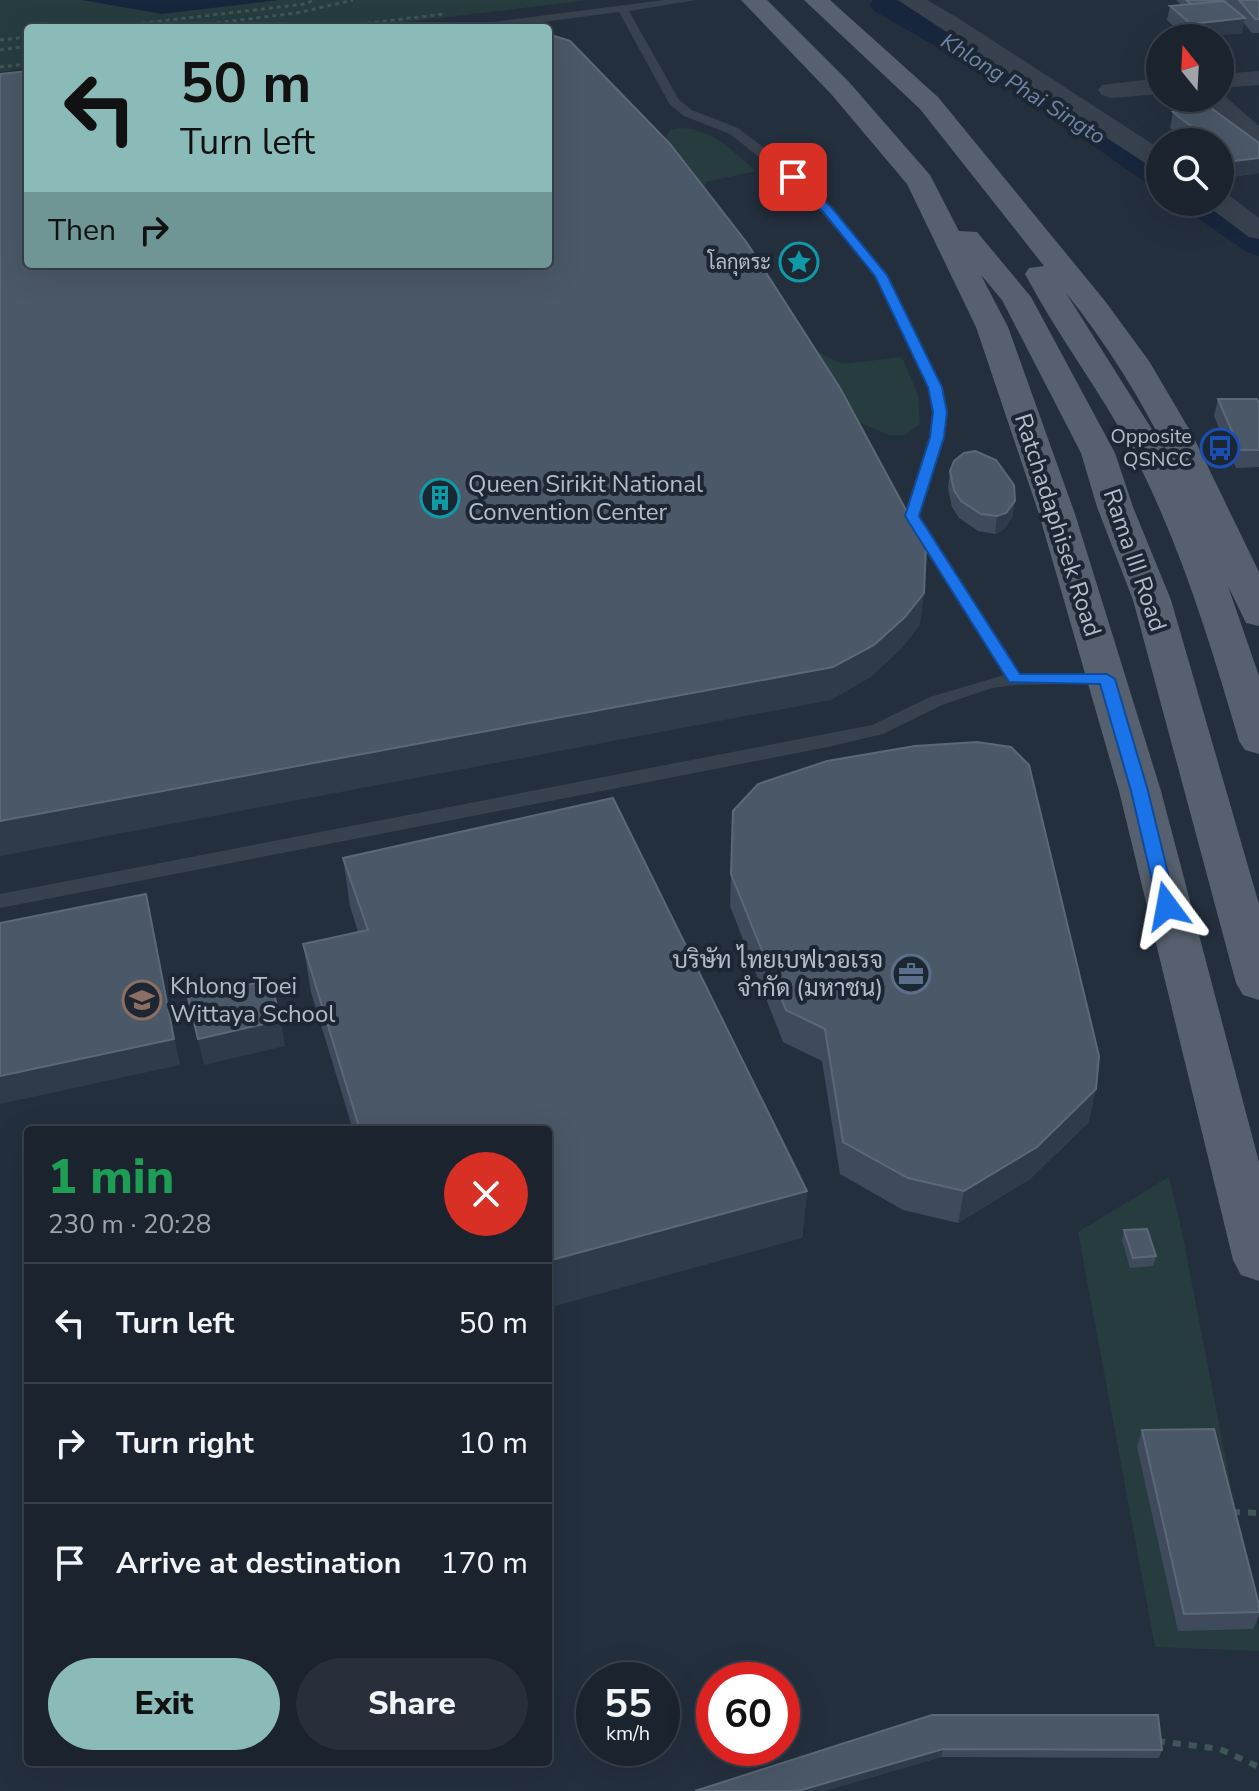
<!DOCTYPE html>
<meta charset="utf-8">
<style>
body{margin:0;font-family:"Nunito Sans",Sarabun,sans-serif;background:#282f3a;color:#f1f3f6;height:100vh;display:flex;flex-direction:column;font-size:30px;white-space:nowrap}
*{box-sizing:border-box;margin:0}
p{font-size:26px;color:#a0a4aa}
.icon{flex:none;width:44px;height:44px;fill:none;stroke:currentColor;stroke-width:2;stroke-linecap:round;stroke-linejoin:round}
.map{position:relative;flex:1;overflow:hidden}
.side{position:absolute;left:24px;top:1126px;width:528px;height:640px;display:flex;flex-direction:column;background:#1b232e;border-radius:8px;box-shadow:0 8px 32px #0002,0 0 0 2px #39404a}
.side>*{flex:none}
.banner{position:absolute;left:24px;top:24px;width:528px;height:244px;border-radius:8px;box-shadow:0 8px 32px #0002,0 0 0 2px #39404a;background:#8bbbb9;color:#111;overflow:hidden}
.needle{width:52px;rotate:342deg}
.buttons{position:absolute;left:1146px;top:24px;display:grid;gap:16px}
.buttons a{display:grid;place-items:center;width:88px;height:88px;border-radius:50%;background:#1b232e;box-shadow:0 8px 32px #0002,0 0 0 2px #39404a;font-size:40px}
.speed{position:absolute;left:576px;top:1662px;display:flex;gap:16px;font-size:40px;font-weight:700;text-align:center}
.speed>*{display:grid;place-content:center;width:104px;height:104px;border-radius:50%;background:#1b232e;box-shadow:0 8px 32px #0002,0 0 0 2px #39404a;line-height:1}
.speed small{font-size:20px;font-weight:400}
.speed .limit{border:12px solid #d22;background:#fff;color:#111}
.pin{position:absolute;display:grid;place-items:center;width:68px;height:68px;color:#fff;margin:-34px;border-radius:16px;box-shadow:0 4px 12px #0006}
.me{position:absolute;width:88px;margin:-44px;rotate:347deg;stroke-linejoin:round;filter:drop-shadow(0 0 6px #0008)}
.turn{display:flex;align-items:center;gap:28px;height:168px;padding:0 24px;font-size:36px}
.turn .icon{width:104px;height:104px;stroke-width:2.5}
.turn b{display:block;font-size:56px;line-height:68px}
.then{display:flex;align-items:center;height:76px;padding:0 24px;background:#0003;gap:16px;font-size:30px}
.round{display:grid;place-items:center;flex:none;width:84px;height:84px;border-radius:42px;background:#282f3a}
.summary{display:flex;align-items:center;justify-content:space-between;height:136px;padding:0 24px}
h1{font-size:48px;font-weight:800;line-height:60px;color:#1e9e55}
.cta{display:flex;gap:16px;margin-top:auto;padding:16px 24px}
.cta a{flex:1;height:92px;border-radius:48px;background:#8bbbb9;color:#111;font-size:32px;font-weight:800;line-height:92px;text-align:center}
.cta a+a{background:#282f3a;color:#f1f3f6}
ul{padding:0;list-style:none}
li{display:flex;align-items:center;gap:24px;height:120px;padding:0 24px;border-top:2px solid #39404a}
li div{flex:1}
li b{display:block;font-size:30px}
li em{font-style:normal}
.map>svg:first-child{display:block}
.green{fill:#263c3f}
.water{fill:#17263c}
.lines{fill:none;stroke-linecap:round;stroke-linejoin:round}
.canal{fill:#17263c;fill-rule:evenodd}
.path-far1{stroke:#3f5557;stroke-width:3;stroke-dasharray:4 4;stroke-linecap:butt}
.path{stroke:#3f5557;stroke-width:6;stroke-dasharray:8 8;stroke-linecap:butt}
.service{fill:#38414e;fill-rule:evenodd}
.minor{fill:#38414e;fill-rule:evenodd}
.primary{fill:#56606e;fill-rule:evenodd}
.wall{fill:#3f4b5c}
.shaded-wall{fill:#2f3b4b}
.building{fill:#4b5868;stroke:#5c6777;stroke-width:2}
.route{fill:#1a73e8;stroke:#114b97;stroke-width:2}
.labels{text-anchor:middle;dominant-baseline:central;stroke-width:8;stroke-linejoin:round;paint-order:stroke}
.far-poi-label{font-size:20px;fill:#b4bcc9;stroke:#1d2633;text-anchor:end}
.far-water-label{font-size:22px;font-style:italic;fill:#6d86a8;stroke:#1d2633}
.poi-label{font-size:24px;fill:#b4bcc9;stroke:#1d2633;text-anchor:start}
.street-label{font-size:24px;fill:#b4bcc9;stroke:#1d2633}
</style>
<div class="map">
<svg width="1259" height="1791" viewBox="0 0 1259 1791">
<rect width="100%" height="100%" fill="#242f3e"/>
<path class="green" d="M0,0H588L358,28H28V68L0,72Z
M679,128C711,128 733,151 756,171L706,182L700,212L655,156L670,130Z
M789,337L842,364L902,357L918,395L920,424L905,435H889L834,412Z
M1169,1177L1182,1232L1259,1631V1651L1155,1647L1078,1232Z"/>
<path class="water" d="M82,0H279L162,14Z"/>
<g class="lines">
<path class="canal" d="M873,0H896L1041,80L1160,162V187L1148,184L1019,94L874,11L870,5Z
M1179,202H1219L1259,229V256L1247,252L1184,209Z"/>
<path class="path-far1" d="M102,28L305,4L314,0
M177,28L297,13L353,0
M327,28L445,14
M0,40L28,37
M0,50L28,46
M0,67L28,64"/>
<path class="path" d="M1232,1512L1259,1513
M1157,1741L1220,1749L1259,1767"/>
<path class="service" d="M664,0H696L629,11L679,100L692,110L738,128L798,174L833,208L888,275L942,387L948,412L945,437L920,516L1020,673H1107L1113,675L1116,679L1113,683L1015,685L992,688L942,705L883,734L828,747L0,908V894L872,725L930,697L1004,675L904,516L929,437L932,412L928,387L875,276L823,214L788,180L730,134L684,116L670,105L619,12L497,28H464L470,25Z"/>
<path class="minor" d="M898,0H927L958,18L1160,149V169L1151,167Z
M1259,71V85L1220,88V74Z
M1160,78V94L1111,98L1102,95L1098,90L1102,85Z
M1220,92L1259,126V148L1250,146L1202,98H1220Z
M1220,194L1230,196L1259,218V239L1249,237L1210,208L1206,202H1220Z"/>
<path class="primary" d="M741,0H767L849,82L930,175L959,231L977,232L1031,297L1115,453L1133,507L1171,600L1259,904V1000L1243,995L1236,983L1133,600L1097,507L1081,453L1002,300L981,275L1008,327L1075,514L1161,791L1259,1162V1281L1241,1275L1233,1260L1119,791L1039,514L976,327L907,184L831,94Z
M804,0H830L938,97L1105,301L1149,361L1192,434L1259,572V626L1246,623L1228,586L1259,676V754L1245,750L1239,741C1210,642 1180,543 1132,451C1100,390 1057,335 1025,274L1029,268L1044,266L920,109ZM1066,293C1107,344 1141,399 1170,458Z"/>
</g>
<path class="wall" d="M1176,0H1222L1227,4L1224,0H1259V33H1252L1244,23L1242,33L1187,38L1167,20L1170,6L1182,5Z
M1173,112L1259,143V173L1231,177L1220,168V142H1188L1170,128Z
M1218,399L1259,403V467L1236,468L1214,416Z
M950,471L1015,501L1012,518L1003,530L995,534L978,531L959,518L952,507L948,488Z
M733,811L1089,1122L1030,1179L958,1223L903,1210L840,1174L822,1061L783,1042L730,906Z
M343,858L807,1191L802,1238L548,1130H353L311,992L303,944L358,932L350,906Z
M1124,1230L1156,1256L1153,1266L1130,1268L1122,1240Z
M1142,1430L1259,1605V1616L1253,1629L1178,1631L1137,1447Z
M932,1715L1162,1750L1159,1758L941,1757L824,1791H695Z"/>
<path class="shaded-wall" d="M1245,18L1242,33L1188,38L1191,24Z
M1259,158V173L1231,177L1234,161Z
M1015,501L1012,518L1003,530L995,534L997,516Z
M924,593L920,625L902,648L871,677L831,700L0,856V821Z
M146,894L180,1065L0,1104V1076Z
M281,1020L285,1046L204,1065L198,1039Z
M1096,1089L1089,1122L1030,1179L958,1223L964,1191Z
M807,1191L802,1238L548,1308V1261Z
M943,1749L941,1757L824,1791H798Z"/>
<path class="building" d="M1186,0H1222L1224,1L1191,4Z
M1239,0H1259V19H1255Z
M1224,1L1245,18L1191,24L1170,6Z
M502,26L515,28H437Z
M548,34L570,41L670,144L747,243L840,388L926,547L924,593L905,617L874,645L833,667L0,821V74L28,71V264H548Z
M1211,108L1259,143V158L1234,161L1220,149V142H1211L1173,112Z
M1218,399H1257L1259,403V450H1240Z
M975,451L996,460L1014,485L1015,501L1006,513L997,516L981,514L961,501L954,490L950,471L954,461L964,453Z
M977,742L1011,747L1029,765L1099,1056L1096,1089L1037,1147L964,1191L908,1178L843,1142L825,1029L786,1010L731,874L733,811L758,784L827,761L915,746Z
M613,798L807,1191L548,1261V1130H360L303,944L368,930L343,858Z
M146,894L174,1039L0,1076V923Z
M270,980L281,1020L198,1039L188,998Z
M1147,1229L1156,1256L1133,1258L1124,1230Z
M1214,1429L1259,1605V1612L1184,1614L1142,1430Z
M932,1715H1158L1162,1750L943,1749L798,1791H695Z"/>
<path class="route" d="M789,175H797L832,208L887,275L942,387L947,412L944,437L919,516L1020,674H1107L1115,679L1148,791L1176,906L1173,911H1160L1158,906L1131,791L1100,684L1009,682L905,516L930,437L933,412L928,387L875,276L824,213L789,179Z"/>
<defs>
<symbol id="sight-ring" viewBox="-11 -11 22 22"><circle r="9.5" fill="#1d2633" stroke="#0f9aa8" stroke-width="1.5"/><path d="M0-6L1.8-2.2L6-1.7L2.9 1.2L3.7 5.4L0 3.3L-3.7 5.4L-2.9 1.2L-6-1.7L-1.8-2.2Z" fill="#0f9aa8"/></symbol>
<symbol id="bus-ring" viewBox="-11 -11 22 22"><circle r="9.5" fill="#1d2633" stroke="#1a4fb4" stroke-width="1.5"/><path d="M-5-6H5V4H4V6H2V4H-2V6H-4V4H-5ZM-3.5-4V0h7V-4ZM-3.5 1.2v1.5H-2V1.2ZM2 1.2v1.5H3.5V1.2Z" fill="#1a4fb4"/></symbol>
<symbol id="building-ring" viewBox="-11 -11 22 22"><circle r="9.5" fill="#1d2633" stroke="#0f9aa8" stroke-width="1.5"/><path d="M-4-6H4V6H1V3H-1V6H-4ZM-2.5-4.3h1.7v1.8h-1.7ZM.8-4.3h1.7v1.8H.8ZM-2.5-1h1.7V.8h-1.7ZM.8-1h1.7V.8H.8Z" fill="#0f9aa8"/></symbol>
<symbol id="office-ring" viewBox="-11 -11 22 22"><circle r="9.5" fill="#1d2633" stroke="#5c6f8a" stroke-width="1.5"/><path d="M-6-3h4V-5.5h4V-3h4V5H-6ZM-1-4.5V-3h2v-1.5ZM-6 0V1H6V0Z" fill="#5c6f8a"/></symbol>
<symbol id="school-ring" viewBox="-11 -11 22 22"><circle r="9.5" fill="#1d2633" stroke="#8d6e63" stroke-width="1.5"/><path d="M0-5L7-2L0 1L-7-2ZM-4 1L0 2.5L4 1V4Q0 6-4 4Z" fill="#8d6e63"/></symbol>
</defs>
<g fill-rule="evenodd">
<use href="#sight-ring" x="777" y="240" width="44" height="44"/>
<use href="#bus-ring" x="1198" y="426" width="44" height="44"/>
<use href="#building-ring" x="418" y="476" width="44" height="44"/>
<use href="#office-ring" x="889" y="952" width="44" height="44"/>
<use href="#school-ring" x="120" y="978" width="44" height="44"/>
</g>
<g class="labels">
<g class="far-poi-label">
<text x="771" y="262">โลกุตระ</text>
<text x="1192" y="436">Opposite<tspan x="1192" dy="23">QSNCC</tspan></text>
</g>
<g class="far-water-label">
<text transform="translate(1023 89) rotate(32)">Khlong Phai Singto</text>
</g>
<g class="poi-label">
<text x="468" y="484">Queen Sirikit National<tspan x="468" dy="28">Convention Center</tspan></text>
<text x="883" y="960" text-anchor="end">บริษัท ไทยเบฟเวอเรจ<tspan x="883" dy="28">จำกัด (มหาชน)</tspan></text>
<text x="170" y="986">Khlong Toei<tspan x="170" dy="28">Wittaya School</tspan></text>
</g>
<g class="street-label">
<text transform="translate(1058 525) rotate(72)">Ratchadaphisek Road</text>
<text transform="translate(1135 560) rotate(71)">Rama III Road</text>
</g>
</g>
</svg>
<div class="buttons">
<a><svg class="needle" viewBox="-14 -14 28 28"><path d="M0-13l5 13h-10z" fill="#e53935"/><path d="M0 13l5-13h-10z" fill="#a0a4aa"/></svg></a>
<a><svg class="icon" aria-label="search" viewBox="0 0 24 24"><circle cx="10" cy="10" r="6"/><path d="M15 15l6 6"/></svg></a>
</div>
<div class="speed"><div>55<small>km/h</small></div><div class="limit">60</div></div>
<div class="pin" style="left:793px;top:177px;background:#d93025"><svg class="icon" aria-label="arrive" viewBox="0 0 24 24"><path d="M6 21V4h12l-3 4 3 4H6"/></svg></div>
<svg class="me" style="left:1167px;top:906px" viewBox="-20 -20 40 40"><path d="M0-17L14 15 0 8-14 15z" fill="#1a73e8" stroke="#fff" stroke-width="4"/></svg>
<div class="banner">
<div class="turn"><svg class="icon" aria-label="left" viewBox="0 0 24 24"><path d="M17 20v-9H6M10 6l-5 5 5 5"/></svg><div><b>50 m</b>Turn left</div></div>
<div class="then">Then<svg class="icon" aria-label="right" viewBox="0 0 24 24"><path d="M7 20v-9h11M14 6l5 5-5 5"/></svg></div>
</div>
<section class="side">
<div class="summary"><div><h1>1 min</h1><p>230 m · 20:28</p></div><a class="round" style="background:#d93025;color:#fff"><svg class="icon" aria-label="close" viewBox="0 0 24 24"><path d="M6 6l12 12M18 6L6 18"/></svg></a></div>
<ul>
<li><svg class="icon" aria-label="left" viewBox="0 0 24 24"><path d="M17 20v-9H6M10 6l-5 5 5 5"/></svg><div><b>Turn left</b></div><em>50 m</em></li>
<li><svg class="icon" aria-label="right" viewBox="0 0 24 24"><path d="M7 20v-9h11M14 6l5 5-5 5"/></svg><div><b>Turn right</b></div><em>10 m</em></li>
<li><svg class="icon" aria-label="arrive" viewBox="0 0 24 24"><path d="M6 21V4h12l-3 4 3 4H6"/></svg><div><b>Arrive at destination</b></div><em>170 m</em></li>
</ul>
<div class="cta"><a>Exit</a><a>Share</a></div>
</section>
</div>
